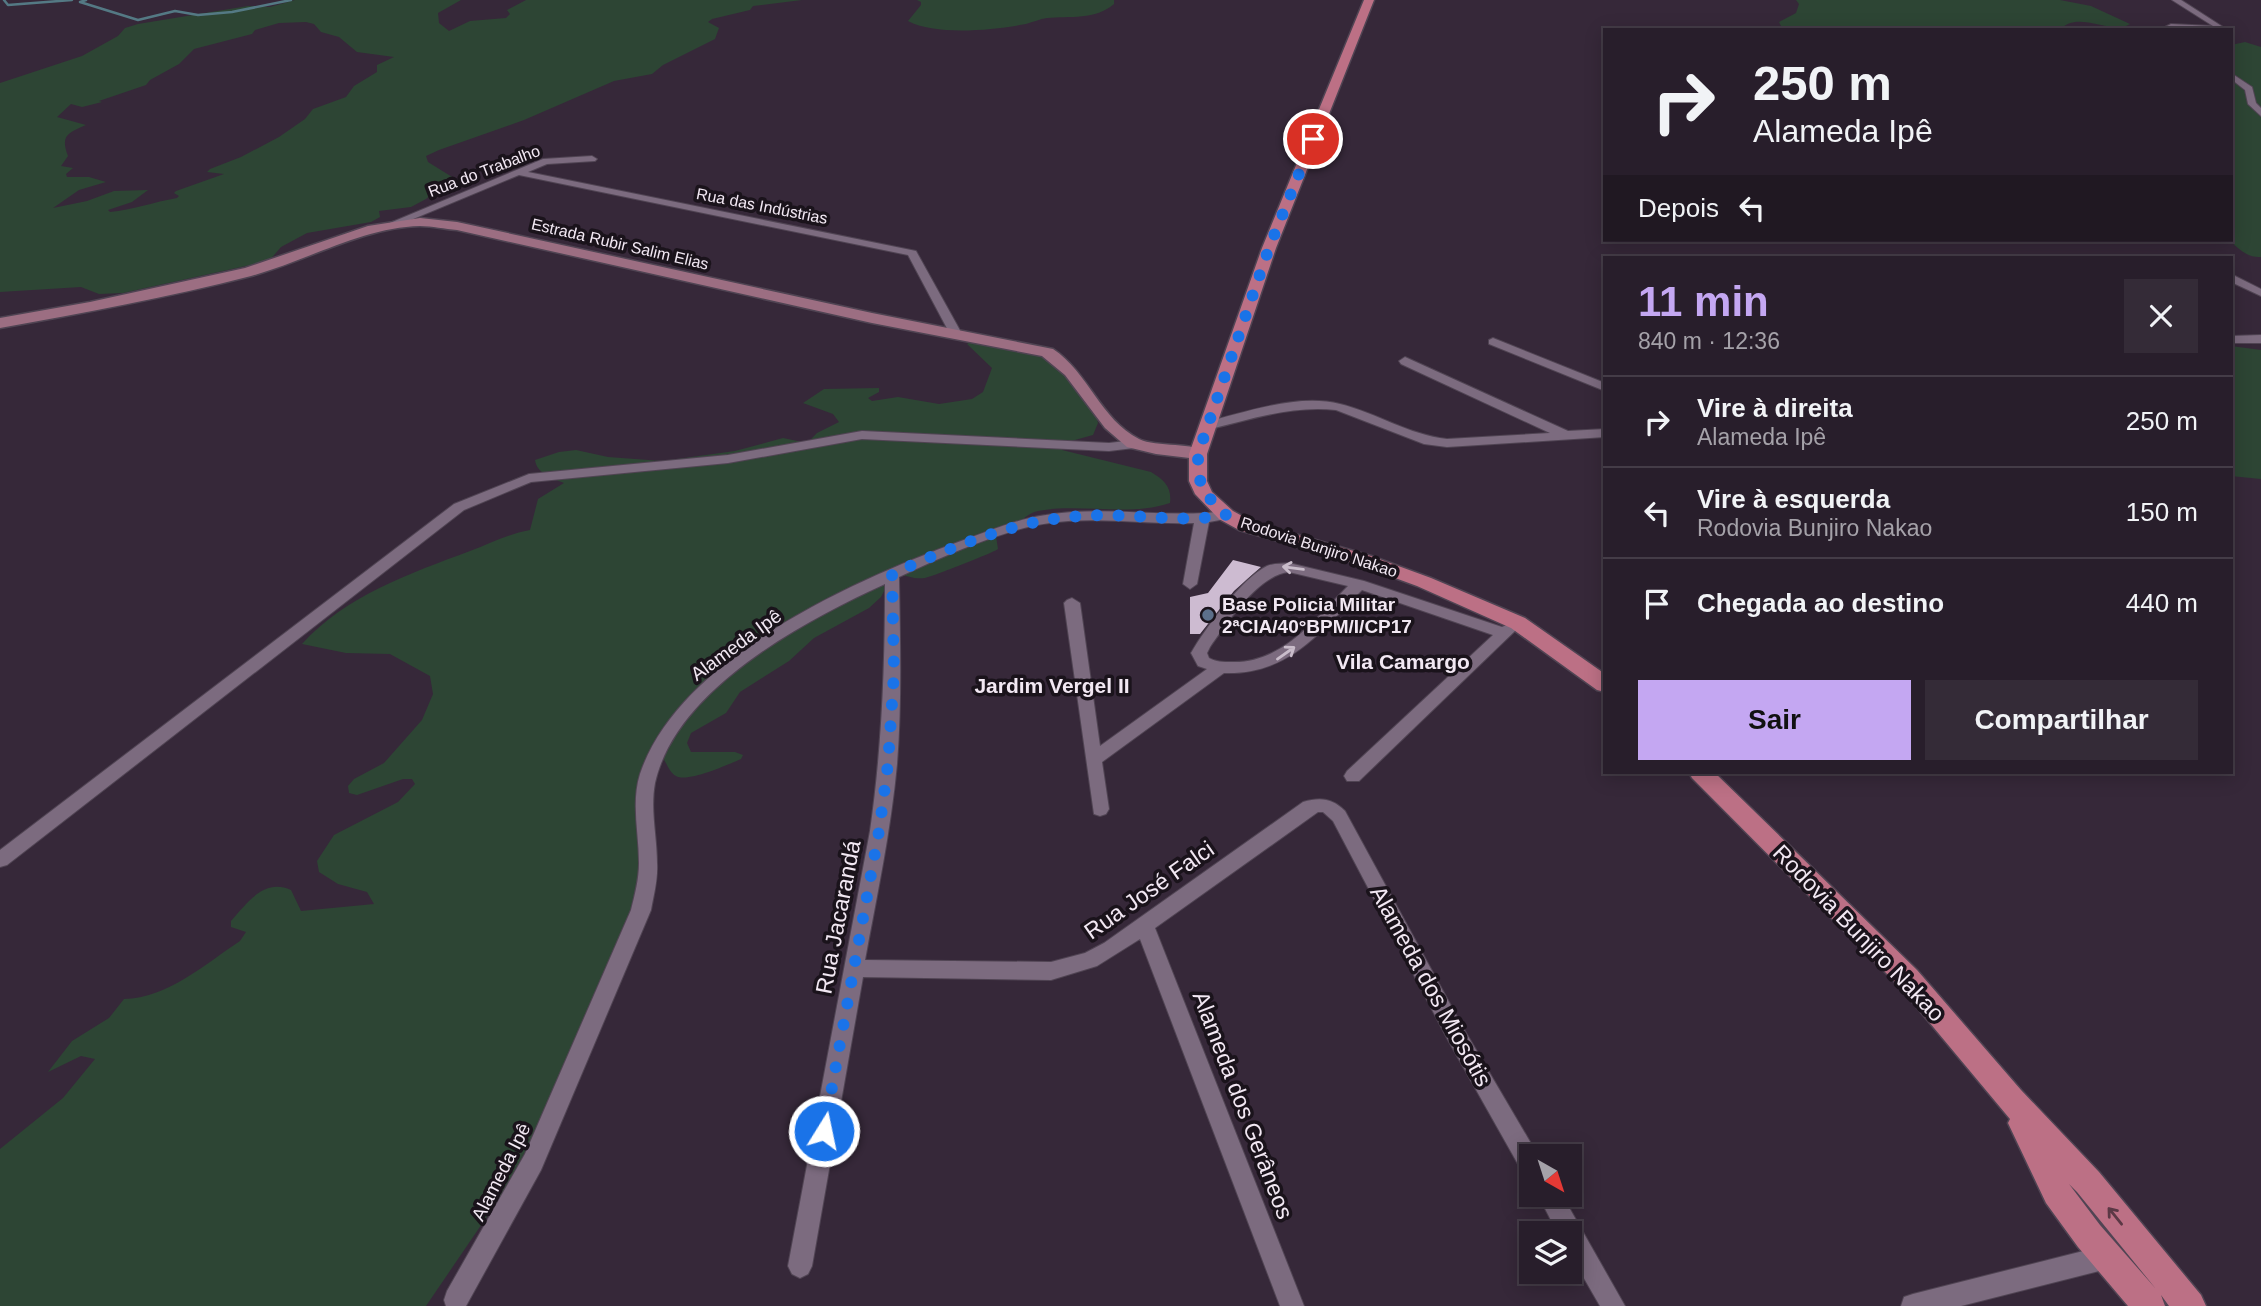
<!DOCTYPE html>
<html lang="pt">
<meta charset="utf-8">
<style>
body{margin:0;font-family:Helvetica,sans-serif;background:#342b37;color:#f1f3f6;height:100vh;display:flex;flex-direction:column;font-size:26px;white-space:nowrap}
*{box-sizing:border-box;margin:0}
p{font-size:23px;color:#a5a2a9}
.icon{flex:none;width:38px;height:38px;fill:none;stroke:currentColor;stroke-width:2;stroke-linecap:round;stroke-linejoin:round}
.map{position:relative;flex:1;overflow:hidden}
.details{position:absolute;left:1603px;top:256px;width:630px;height:518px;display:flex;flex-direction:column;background:#281e2b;border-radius:0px;box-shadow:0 4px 18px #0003,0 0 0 2px #443c47}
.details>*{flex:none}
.hud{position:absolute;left:1603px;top:28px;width:630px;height:214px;border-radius:0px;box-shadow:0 4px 18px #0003,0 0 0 2px #443c47;background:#281e2b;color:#f1f3f6;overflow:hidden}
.needle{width:46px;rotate:141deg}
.fabs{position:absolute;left:1519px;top:1144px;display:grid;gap:14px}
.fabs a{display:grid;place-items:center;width:63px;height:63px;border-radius:0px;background:#281e2b;box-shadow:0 4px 18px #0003,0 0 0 2px #443c47;font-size:35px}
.pin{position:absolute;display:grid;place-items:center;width:60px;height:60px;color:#fff;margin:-30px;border:4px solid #fff;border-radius:50%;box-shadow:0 2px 7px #0007}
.me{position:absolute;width:77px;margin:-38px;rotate:10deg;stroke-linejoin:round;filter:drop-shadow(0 0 5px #0008)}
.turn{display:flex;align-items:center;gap:24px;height:147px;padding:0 35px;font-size:32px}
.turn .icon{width:91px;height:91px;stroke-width:2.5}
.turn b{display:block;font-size:49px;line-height:60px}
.then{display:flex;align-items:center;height:66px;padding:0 35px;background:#0003;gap:14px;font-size:26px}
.round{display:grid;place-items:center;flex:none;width:74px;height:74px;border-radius:0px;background:#342b37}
.headline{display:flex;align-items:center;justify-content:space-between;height:119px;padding:0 35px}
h1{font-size:42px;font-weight:600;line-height:52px;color:#c4a7f2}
.primary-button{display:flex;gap:14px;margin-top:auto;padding:14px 35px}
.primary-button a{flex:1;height:80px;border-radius:0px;background:#c4a7f2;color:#111;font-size:28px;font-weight:600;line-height:80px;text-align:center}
.primary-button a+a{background:#342b37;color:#f1f3f6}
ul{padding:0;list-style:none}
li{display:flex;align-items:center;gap:21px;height:91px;padding:0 35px;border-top:2px solid #443c47}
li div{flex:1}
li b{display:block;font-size:26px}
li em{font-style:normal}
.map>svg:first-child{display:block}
.green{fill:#2d4534;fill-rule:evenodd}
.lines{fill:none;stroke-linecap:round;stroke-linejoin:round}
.stream{stroke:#547984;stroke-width:2.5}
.building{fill:#cdbbd1}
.street-casing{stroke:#504453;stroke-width:2}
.secondary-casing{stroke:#504453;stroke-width:3}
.primary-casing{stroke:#504453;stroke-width:3}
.street{fill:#7c6b7f;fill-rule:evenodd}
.secondary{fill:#9c6e82;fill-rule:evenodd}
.primary{fill:#bc7085;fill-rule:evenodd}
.oneway{stroke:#c9bcca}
.oneway2{stroke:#5b3845}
.route{stroke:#1a73e8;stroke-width:12;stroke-dasharray:0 21.6}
.service-dot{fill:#5c6f8a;stroke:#1a131b;stroke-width:2.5}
.labels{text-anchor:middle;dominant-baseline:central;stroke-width:7;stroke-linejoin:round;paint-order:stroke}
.far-street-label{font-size:16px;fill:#f2e8f3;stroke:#1a131b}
.poi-label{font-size:19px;font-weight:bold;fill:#f2e8f3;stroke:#1a131b;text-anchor:start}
.street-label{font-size:19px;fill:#f2e8f3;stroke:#1a131b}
.neighbourhood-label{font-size:21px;font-weight:bold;fill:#f2e8f3;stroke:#1a131b}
.near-street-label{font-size:23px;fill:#f2e8f3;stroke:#1a131b}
</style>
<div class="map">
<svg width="2261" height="1306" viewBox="0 0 2261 1306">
<rect width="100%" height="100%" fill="#362839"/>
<path class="green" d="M295,0H461L438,13L439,23L449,31L470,21L506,18L510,14L507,10L526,0H802L753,6L750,10L712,19L708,22L719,28L715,39L663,65L652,74L614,81L524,120L439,150L426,156L428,162L457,180L465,181L438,188L426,199L411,207L379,211L380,217L371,222L307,233L281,247L269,261L123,293L99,294L81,287L0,292V83L82,56L118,36L125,28L138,24L248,6L270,7ZM306,22L314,24L321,32L339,37L357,52L394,57L377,65V72L354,86L346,97L313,109L305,119L279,137L241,157L210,169L207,172L224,174L176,191L174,193L179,196L177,198C154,202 132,210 110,212L108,210L132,202L148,190L114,191L87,201L53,208L79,190L106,182L89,177H67L66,174L73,168L61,166L68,156C60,135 68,133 86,125L57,117L71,104L82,107L102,102L99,101L146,85L150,80L179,64L194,49L252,34L255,30L279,23Z
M917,0H1114V4C1096,20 1069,16 1047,18C1040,19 1033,22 1026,24C994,30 936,36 908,21L921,5V2Z
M1796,0H2060L2091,6L2130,24C2112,36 2077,9 2060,30H1783L1779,22L1796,13L1799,4Z
M2245,42L2261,47V257C2247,258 2239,249 2229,240H2231V45Z
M970,342L1032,352L1060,366L1094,409L1098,423L1093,435L1064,443L1062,450L1151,472C1164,480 1172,487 1170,503C1128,517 1081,503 1038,511C1025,514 1021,523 1011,530C1007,533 1001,534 996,536L998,549C995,552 931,577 925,578C913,580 904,573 892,575L881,597L869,608L814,638L789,661L740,692L726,713L691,733L687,743L691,752H735L743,755L741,759C729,764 688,783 676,776C670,773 667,764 663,758L655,760L643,894L589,1030L505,1190L426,1306H0V1149L63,1098L95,1059L81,1056L48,1072L72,1041L109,1018L124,999C168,998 205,964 240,941L246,932L231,927V921C247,903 264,878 291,890L301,911L374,904L367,892L338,884L319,872L317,861L334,835L398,802L415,784L412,779H403L357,795L349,793L348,786L354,779L384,763L422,720L433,694L430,676L390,654L346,653L302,644C345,596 411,573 470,551C491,543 508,534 530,530L538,499L564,483C552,478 537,474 535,460L559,452L576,450L608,457L662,461L735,451L783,438L807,443L817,433L839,422L833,414L803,403L824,389L879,388V392L868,398L872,401L898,397L939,404L972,399L983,392L992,368L967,344Z
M2231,346L2261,350V479L2231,476Z"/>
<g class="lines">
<path class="stream" d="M4,0L8,5L72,0
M86,0L80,2L138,20L175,11L198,15L232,12L291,0"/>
</g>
<path class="building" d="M1233,560L1261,567L1234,591L1200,634H1190V597L1208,593Z"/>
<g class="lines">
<defs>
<path id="street" d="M2172,0H2181L2223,27L2218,30H2159L2171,24L2213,26Z
M2231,73L2252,87L2256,103L2261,108V116L2248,104L2245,90L2231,79Z
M592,156L597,159L595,161L547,164L528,172L916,251L962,334L956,337L950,334L908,255L519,175L394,227L385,225L543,159Z
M2231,274L2261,289V296L2231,282Z
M2261,335V343H2231V336Z
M1493,338L1605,383V391L1489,344V340Z
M1405,357L1568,431L1605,429V437L1447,447L1424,444L1336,410C1292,405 1249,420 1207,430L1201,426L1202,423C1244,413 1297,393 1340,404C1377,413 1409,435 1447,439L1550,433L1401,364L1399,361Z
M862,431L1109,443L1134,440L1141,444L1134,448L1109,451L862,439L728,463L531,482L464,510L7,865L0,867V850L454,504L529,474L728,455Z
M1226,511L1233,515L1231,518L1209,522L1197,584L1190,589L1183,584L1194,523C1146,525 1098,516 1050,523C1007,528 939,558 899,577C900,639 902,702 897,764C891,830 877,895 865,960L1051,962L1085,953L1104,943L1303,802C1320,797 1332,798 1345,811L1462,1026L1539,1157H1531V1176L1523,1173L1448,1040L1333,821L1323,812H1318L1155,928L1304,1306H1280L1140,939L1097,966L1051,980L863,977L812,1266L808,1274L800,1278L792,1274L788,1266L870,831C882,748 885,667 885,584C804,621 676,689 655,783C650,810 657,836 657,863C658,879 654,894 651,910L541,1170L466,1306H446L444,1300L447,1291L525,1154L631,910C635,894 639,879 639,863C639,833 631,803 640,774C679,658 854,580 961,541C989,531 1017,519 1046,515C1106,505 1166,519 1226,511Z
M1289,563L1364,581L1502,627L1509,624L1514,625L1517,629L1359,781H1347L1344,776L1347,771L1493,635L1362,590C1320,632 1289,675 1224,673L1102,762L1109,809L1106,814L1100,816L1094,814L1064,603L1067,600L1072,598L1080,603L1100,746L1207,669L1198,666L1191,653C1205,629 1242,578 1267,566C1274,563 1282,564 1289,563ZM1289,572L1348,586C1315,619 1282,664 1231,662C1223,662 1216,662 1209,658L1207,653L1210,647C1227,623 1258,575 1289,572Z
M1538,1195H1562L1625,1306H1600L1570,1254V1234H1558Z
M2111,1244L2119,1248L2123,1256L2119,1264L2111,1268L1961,1306H1901L1904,1297L1913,1294Z"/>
<path id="secondary" d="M420,218L457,222L872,313L1053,349C1088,372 1101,420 1139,439C1156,448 1196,441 1207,454L1198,459L1156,454L1127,447L1105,428L1065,375L1042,356L872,323L457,230C445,229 432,226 420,226C364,227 306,261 251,276C169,297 84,313 0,328V318L90,302L245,268L368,226Z"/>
<path id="primary" d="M1364,0H1374L1276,248L1207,454V481L1212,492L1233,511L1253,522L1371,556L1431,578L1525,618L1605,674V692L1597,690L1511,628L1417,586L1357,564L1239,530L1219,519L1195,494L1189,481V454L1262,248Z
M1689,772H1714L1917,970L2021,1090L2099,1172L2201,1295L2206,1306H2169L2161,1295L2165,1306H2128L2078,1247L2046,1203L2008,1123L2010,1119L1899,986L1692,778ZM2069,1184L2077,1192L2156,1289L2100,1225Z"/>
</defs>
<use href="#street" class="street-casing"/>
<use href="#secondary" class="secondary-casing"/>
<use href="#primary" class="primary-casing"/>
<use href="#street" class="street"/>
<use href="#secondary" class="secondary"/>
<use href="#primary" class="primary"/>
</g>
<defs><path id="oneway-shaft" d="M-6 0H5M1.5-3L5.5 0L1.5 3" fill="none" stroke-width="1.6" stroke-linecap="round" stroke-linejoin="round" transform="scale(1.75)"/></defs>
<g class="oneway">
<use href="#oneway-shaft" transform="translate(1293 568) rotate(-172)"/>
<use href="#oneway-shaft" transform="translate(1286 653) rotate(-35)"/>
</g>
<use class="oneway2" href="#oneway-shaft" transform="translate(2115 1216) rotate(-129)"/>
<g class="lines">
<path class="route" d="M824,1131L879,831L888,764L894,673L892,574C952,547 1015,520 1081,516C1130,512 1177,524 1226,515C1202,492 1198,487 1198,454L1269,248L1313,139"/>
</g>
<circle class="service-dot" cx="1208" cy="615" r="7"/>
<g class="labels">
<g class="far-street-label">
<text transform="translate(484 171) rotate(-21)">Rua do Trabalho</text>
<text transform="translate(762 206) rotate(11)">Rua das Indústrias</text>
<text transform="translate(620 244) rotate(13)">Estrada Rubir Salim Elias</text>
<text transform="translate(1319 547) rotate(18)">Rodovia Bunjiro Nakao</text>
</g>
<g class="poi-label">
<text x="1222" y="604">Base Policia Militar<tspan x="1222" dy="22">2ªCIA/40°BPM/I/CP17</tspan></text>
</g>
<g class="street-label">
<text transform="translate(736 645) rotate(-36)">Alameda Ipê</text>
<text transform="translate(501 1172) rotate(-63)">Alameda Ipê</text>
</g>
<g class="neighbourhood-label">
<text x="1403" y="661">Vila Camargo</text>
<text x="1052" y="685">Jardim Vergel II</text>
</g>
<g class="near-street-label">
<text transform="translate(1149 890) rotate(-35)">Rua José Falci</text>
<text transform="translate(838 917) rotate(-79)">Rua Jacarandá</text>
<text transform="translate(1859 933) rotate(46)">Rodovia Bunjiro Nakao</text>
<text transform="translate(1431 986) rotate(61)">Alameda dos Miosótis</text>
<text transform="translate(1243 1105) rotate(69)">Alameda dos Gerâneos</text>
</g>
</g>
</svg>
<div class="fabs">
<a><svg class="needle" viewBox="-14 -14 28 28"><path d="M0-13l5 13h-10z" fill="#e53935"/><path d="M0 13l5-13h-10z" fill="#a5a2a9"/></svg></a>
<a><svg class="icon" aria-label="layers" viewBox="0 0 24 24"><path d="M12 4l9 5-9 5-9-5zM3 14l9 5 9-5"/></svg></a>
</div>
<div class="pin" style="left:1313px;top:139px;background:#d93025"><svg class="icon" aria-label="arrive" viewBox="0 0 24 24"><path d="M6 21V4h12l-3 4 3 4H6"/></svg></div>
<svg class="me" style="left:824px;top:1131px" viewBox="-20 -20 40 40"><circle r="17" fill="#1a73e8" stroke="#fff" stroke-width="3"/><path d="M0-11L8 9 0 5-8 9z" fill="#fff"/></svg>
<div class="hud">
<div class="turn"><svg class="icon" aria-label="right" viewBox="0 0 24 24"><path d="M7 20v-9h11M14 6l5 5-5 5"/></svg><div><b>250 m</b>Alameda Ipê</div></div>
<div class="then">Depois<svg class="icon" aria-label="left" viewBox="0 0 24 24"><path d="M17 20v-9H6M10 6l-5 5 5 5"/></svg></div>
</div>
<section class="details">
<div class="headline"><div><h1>11 min</h1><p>840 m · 12:36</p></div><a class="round"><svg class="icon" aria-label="close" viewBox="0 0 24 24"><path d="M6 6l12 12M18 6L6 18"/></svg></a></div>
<ul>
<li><svg class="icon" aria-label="right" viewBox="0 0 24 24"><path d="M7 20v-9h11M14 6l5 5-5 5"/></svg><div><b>Vire à direita</b><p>Alameda Ipê</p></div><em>250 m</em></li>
<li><svg class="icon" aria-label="left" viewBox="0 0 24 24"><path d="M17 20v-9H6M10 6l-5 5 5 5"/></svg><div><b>Vire à esquerda</b><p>Rodovia Bunjiro Nakao</p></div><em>150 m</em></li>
<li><svg class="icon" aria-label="arrive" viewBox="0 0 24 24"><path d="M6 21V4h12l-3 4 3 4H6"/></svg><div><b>Chegada ao destino</b></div><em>440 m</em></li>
</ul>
<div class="primary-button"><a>Sair</a><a>Compartilhar</a></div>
</section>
</div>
